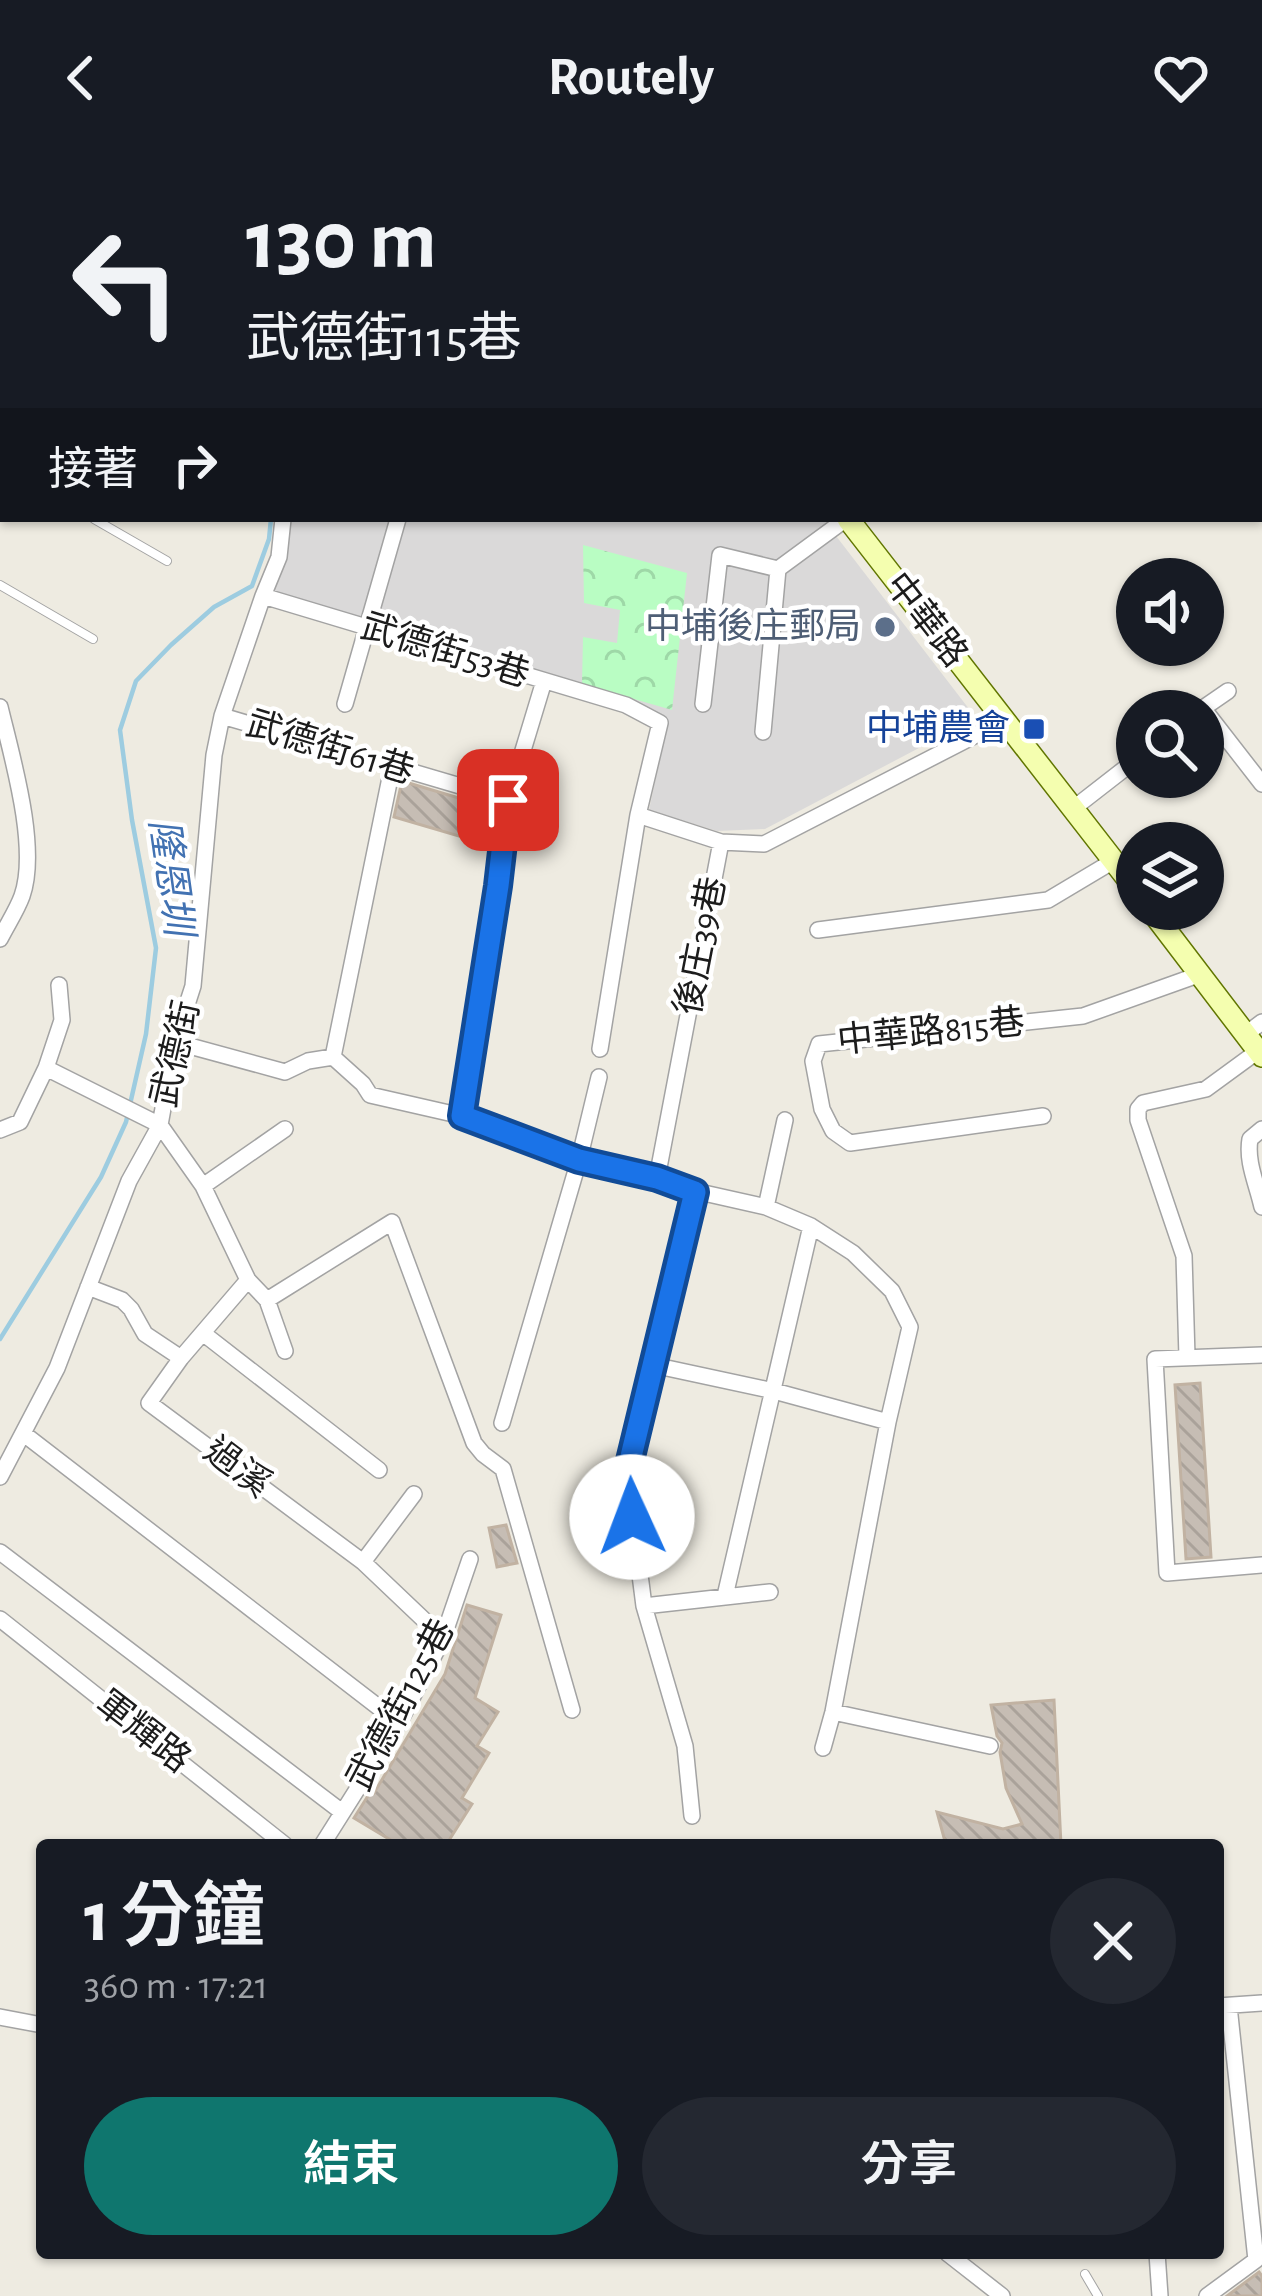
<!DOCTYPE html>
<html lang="zh-TW">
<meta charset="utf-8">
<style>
body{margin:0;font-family:"Alegreya Sans","Noto Sans TC",sans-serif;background:#242831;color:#f1f3f6;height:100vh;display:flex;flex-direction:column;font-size:45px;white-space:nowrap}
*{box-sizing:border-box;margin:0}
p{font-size:39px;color:#9ea1a6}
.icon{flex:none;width:66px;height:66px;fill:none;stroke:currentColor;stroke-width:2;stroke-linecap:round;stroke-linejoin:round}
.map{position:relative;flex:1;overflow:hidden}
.panel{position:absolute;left:36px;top:1683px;width:1188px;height:420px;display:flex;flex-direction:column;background:#171b24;border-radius:12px;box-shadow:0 3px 9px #0004}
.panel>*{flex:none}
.guide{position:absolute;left:0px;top:0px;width:1263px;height:366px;box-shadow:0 3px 9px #0004;background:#171b24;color:#f1f3f6;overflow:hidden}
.controls{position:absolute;left:1116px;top:402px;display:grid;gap:24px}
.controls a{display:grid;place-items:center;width:108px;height:108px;border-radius:50%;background:#171b24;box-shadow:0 3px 9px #0004;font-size:60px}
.pin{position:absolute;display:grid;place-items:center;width:102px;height:102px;color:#fff;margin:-51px;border-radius:24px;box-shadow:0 6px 18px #0006}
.me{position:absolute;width:132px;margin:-66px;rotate:358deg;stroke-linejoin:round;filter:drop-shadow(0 0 9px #0008)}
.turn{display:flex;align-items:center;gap:42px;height:252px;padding:0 48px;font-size:54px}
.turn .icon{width:156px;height:156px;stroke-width:2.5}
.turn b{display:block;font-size:84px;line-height:102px}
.then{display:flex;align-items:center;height:114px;padding:0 48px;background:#0003;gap:24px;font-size:45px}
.round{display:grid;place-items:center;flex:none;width:126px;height:126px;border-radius:63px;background:#242831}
.head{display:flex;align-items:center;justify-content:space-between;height:204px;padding:0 48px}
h1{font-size:72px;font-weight:600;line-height:90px}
.button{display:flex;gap:24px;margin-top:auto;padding:24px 48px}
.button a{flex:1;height:138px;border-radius:72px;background:#0f766e;color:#fff;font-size:48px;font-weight:600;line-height:138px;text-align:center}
.button a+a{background:#242831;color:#f1f3f6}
header{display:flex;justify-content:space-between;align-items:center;height:156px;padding:0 48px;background:#171b24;font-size:54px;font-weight:600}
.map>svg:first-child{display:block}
.residential{fill:#dad9d9}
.park{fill:url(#park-crowns)}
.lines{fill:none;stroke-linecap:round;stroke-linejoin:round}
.stream{stroke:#9dcce0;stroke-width:4.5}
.building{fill:url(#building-back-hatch);stroke:#c1b2a2;stroke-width:3}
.lane-casing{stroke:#a3a3a3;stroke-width:10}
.street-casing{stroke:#a3a3a3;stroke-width:18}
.secondary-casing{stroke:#617600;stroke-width:24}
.primary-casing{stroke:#946e00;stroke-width:27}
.lane{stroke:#fff;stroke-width:8}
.street{stroke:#fff;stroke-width:15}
.secondary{stroke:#f4feaf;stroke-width:21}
.primary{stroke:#ffd995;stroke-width:24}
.route-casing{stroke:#114b97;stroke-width:30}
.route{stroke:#1a73e8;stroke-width:21}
.service-dot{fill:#5c6f8a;stroke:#fff;stroke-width:4.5}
.transit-dot{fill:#1a4fb4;stroke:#fff;stroke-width:4.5}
.labels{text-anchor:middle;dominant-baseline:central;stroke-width:9;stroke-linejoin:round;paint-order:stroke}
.street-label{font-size:36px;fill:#1c1c1c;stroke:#fff}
.service-label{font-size:36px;fill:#4e5e75;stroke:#fff;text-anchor:end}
.transit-label{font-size:36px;fill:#164399;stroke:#fff;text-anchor:end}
.water-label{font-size:39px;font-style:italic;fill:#4272b2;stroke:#fff}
</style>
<header><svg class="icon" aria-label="back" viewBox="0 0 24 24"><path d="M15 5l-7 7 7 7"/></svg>Routely<svg class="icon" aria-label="heart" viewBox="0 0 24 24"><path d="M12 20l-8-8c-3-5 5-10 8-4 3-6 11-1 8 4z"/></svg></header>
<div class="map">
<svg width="1262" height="2140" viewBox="0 0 1262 2140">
<defs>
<pattern id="park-crowns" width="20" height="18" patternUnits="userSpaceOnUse" patternTransform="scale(3)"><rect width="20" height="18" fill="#b9fdc3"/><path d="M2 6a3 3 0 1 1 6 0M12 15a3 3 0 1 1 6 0" fill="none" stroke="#9ed8a7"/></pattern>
<pattern id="building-back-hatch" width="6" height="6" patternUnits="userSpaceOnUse" patternTransform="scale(3)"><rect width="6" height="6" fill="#c6bdb4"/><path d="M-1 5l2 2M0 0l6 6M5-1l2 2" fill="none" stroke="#aaa29a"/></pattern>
</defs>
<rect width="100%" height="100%" fill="#eeebe1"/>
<path class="residential" d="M290,363H823L976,562L765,673L717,675L649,654L668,566L528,512L271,434Z"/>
<path class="park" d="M583,389L687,417L672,554L582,528L583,481L617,487L620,454L584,447Z"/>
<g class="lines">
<path class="stream" d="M0,1183L101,1021L126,966L146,878L156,792L132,664L120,574L136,525L171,489L214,451L252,430L269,383L271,363"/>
</g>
<path class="building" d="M402,625L489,651L479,686L394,661Z
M1200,1227L1211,1401L1186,1403L1175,1229Z
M506,1369L517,1407L497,1411L489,1372Z
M467,1449L501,1459L475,1542L498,1556L477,1590L489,1597L462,1642L472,1648L446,1689H399L354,1662L371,1635L374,1637L445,1518Z
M1054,1544L1061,1689H946L937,1656L1003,1673L1022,1668L1006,1632L1000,1596L1002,1587L997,1580L991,1549Z
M1259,2116L1262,2120V2140H1227Z"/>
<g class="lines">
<defs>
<path id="lane" d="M979,0L982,3
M566,3L568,0
M0,128L3,130
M0,309L3,311
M94,363L167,405
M0,429L93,483
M1085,2118L1098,2140"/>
<path id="street" d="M907,0L910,3
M1131,0L1133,2
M77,3V0
M202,3V0
M881,3L884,0
M0,268L3,259
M283,363L279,401L263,440L222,560L214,599L193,830L175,886L160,969L203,1030L248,1124L267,1144L285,1195
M263,440L626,549L660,567L638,659L721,686
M345,548L398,363
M703,548L720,399L778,413L846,363
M0,551C12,601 39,692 22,740C17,754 7,769 0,783
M1203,552L1262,628
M1199,555L1228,535
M222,560L508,644
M763,576L778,413
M1074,652L1137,603
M818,774L1048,744L1115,704
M1246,878L1262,866
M175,886L285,916L308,905L333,901L363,928L370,939L462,960L579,1004L657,1022
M600,893L638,659
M333,901L392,612
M46,912L62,864L59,829
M462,960L498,730L508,644L544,525
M1043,960L850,987L833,975L822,953L813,905L819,888L1083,860L1198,819
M785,964L766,1051L695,1035L657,1022L721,686L764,688L1005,564
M1262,973L1250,983C1246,1006 1257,1028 1262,1051
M0,974L20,966L46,912L160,969L129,1025L57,1212L0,1321
M203,1030L285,973
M766,1051L811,1070L853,1097L892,1135L910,1171L888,1266L833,1556L823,1592
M248,1124L181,1202L149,1247L363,1406L443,1482
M88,1131L122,1144L131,1153L145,1178L181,1202
M267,1144L392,1066L474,1287L483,1298L503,1313L572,1554
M204,1178L379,1314
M1262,1199L1155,1203L1167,1417L1262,1409
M1187,1201L1184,1100L1138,964V953L1143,947L1206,933L1258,895
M653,1209L774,1235L888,1266
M502,1267L579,1004L599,921
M24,1278L399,1567
M0,1396L342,1656
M363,1406L414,1338
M725,1440L811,1070
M644,1450L770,1436
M0,1463L285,1689
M833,1556L990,1590
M692,1660L685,1590L644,1450L627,1317L695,1035
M322,1689L399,1567L443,1482L470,1403
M1218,1850L1262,1847
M0,1861L42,1869
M947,2097L1002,2140
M1157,2097L1160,2140
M1207,2140L1256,2104L1229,1850"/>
<path id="secondary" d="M848,363L1137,735
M1150,753L1262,900"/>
<path id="primary" d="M721,3L722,0
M0,33H3"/>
</defs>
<use href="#lane" class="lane-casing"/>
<use href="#street" class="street-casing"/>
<use href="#secondary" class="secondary-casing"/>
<use href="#primary" class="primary-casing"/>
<use href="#lane" class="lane"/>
<use href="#street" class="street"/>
<use href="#secondary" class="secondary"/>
<use href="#primary" class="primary"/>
</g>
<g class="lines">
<defs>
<path id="route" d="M508,644L498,730L462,960L579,1004L657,1022L695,1036L627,1317L632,1361"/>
</defs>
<use href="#route" class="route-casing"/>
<use href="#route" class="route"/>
</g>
<circle class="service-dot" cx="885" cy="471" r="12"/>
<rect class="transit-dot" x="1022" y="561" width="24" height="24" rx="6"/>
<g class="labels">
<g class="street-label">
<text transform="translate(926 464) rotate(52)">中華路</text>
<text transform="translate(445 495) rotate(17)">武德街53巷</text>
<text transform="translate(330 592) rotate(17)">武德街61巷</text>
<text transform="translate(701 790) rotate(-79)">後庄39巷</text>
<text transform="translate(931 876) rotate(-6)">中華路815巷</text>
<text transform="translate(176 898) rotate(-77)">武德街</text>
<text transform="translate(237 1312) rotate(37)">過溪</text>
<text transform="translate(401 1549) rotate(-62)">武德街125巷</text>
<text transform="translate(143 1576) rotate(38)">軍輝路</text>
</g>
<g class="service-label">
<text x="861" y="471">中埔後庄郵局</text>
</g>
<g class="transit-label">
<text x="1010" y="573">中埔農會</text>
</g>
<g class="water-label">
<text transform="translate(170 721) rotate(82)">隆恩圳</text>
</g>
</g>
</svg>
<div class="controls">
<a><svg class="icon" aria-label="sound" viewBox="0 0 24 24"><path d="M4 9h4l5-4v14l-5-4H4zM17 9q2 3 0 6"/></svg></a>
<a><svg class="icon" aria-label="search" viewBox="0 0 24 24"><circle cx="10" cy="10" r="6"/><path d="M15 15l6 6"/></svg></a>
<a><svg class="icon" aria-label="layers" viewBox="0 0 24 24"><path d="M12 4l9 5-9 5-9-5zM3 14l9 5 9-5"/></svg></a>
</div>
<div class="pin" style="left:508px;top:644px;background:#d93025"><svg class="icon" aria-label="arrive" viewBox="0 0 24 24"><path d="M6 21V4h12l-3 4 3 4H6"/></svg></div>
<svg class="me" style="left:632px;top:1361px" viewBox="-20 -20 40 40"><circle r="19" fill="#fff"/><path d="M0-13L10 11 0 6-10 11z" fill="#1a73e8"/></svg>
<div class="guide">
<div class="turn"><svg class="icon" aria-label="left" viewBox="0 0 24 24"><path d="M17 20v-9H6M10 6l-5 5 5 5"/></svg><div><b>130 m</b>武德街115巷</div></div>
<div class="then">接著<svg class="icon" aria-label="right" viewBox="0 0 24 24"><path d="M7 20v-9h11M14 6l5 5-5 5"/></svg></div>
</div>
<section class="panel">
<div class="head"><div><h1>1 分鐘</h1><p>360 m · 17:21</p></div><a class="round"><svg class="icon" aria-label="close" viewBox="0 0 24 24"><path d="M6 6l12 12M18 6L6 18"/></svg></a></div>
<div class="button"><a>結束</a><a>分享</a></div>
</section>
</div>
